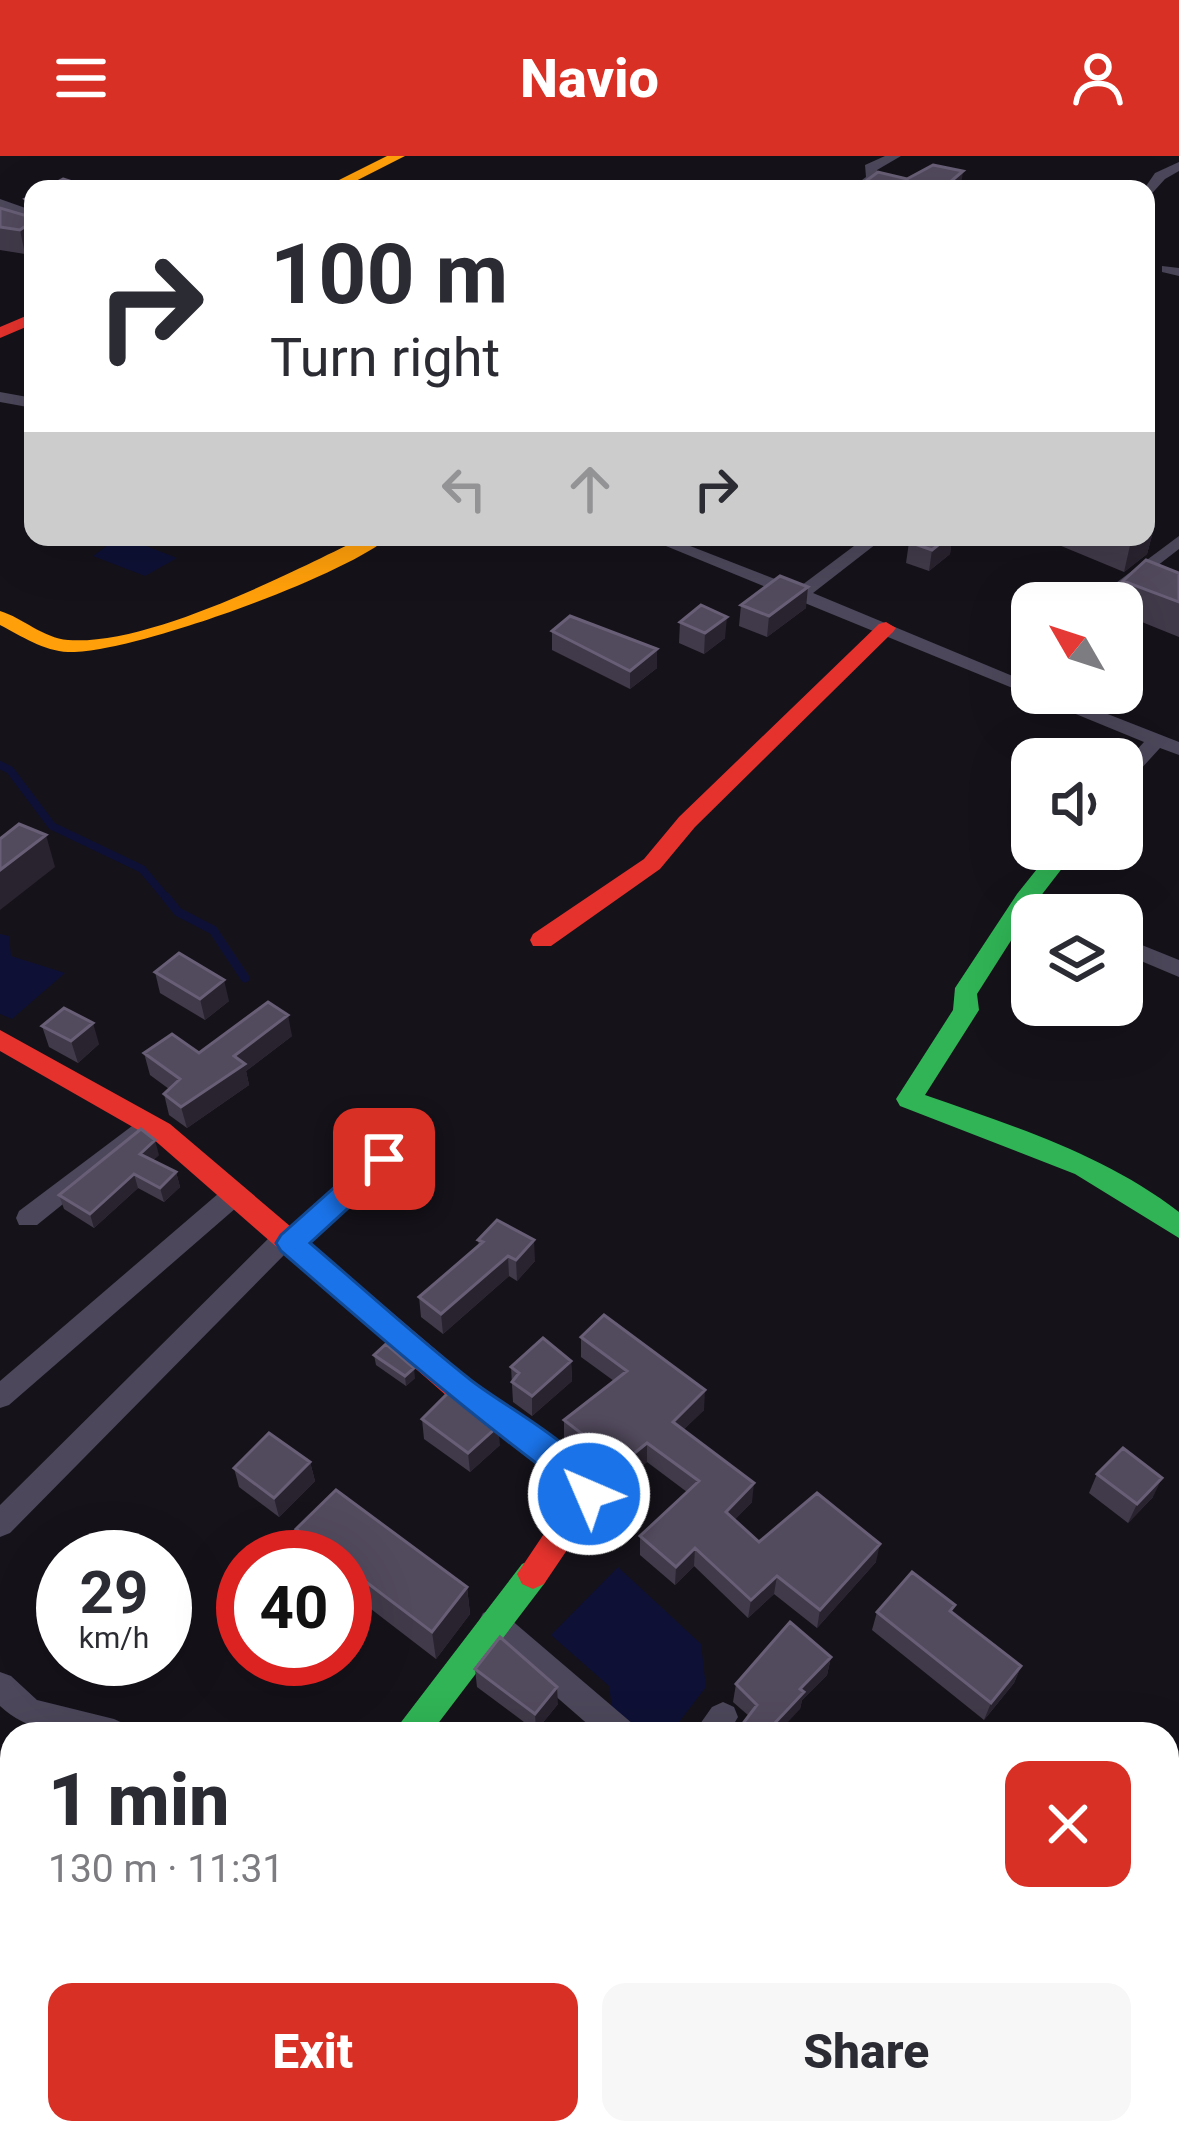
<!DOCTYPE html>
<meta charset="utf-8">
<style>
body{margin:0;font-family:Roboto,sans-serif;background:#f7f7f7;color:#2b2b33;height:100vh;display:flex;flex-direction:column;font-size:45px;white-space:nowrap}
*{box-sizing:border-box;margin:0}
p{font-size:39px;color:#7c7c81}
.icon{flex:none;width:66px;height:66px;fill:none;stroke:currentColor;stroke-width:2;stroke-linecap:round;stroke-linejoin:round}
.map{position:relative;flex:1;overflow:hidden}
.details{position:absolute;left:0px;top:1566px;width:1179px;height:423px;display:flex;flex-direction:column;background:#fff;border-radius:36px 36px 0 0;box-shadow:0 12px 48px #0002}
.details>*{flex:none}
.hud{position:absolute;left:24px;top:24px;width:1131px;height:366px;border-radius:24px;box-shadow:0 12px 48px #0002;background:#fff;color:#2b2b33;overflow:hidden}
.needle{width:78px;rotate:309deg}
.fabs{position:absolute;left:1011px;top:426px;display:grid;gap:24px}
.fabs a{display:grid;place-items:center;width:132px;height:132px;border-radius:24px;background:#fff;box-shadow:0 12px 48px #0002;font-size:60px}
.speed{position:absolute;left:36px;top:1374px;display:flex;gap:24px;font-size:60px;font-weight:700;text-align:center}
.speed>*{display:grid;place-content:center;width:156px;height:156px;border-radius:50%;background:#fff;box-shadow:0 12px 48px #0002;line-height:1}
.speed small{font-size:30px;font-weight:400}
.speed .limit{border:18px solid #d22;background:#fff;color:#111}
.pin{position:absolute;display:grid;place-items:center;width:102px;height:102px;color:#fff;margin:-51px;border-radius:24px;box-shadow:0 6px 18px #0006}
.me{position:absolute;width:132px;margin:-66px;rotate:315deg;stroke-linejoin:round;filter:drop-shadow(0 0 9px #0008)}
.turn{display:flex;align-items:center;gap:42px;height:252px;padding:0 48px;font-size:54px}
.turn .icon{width:156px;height:156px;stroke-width:2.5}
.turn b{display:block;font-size:84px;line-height:102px}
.lanes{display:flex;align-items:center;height:114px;padding:0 48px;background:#0003;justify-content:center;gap:60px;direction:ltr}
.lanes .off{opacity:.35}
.round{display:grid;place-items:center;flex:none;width:126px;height:126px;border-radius:24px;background:#f7f7f7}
.headline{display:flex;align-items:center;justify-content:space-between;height:204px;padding:0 48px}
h1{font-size:72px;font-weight:800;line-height:90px}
.button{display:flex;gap:24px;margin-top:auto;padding:24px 48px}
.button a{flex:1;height:138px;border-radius:24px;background:#d93025;color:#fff;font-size:48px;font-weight:800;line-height:138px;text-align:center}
.button a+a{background:#f7f7f7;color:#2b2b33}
header{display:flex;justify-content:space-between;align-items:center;height:156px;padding:0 48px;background:#d93025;color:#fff;font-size:54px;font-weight:800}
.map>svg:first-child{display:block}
.water{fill:#0e1135}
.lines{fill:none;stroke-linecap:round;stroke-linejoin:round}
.stream-far1{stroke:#0e1135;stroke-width:8}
.stream{stroke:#0e1135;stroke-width:9}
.street{fill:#4c475a;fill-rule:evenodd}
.fast{fill:#30b455;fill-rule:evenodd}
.slow{fill:#ff9f0a;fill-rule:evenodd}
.jam{fill:#e5322d;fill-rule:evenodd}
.wall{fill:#413a4a}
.shaded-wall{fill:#29232f}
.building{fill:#524a5d;stroke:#685f76;stroke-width:3}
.route{fill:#1a73e8;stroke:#114b97;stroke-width:3}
</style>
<header><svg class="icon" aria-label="menu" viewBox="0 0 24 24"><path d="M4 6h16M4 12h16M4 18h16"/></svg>Navio<svg class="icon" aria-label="person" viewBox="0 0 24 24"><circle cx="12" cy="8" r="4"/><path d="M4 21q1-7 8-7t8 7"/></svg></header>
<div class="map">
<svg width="1179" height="1988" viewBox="0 0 1179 1988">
<rect width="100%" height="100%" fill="#16121a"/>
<path class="water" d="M119,381H123L177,402L145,420L93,400Z
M0,778L9,780L11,800L65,817L12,863L0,858Z
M618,1411L701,1488L706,1531L670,1578H650L613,1558L609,1530L551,1479Z"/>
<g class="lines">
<path class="stream-far1" d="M0,609L10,614L52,670L142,713L168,744"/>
<path class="stream" d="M166,741L178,756L213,774L245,822"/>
<path class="street" d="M885,0H901L877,14L879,22L865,33H850L866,21L865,9Z
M1179,6V15L1165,23L1146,44L1144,33L1155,17Z
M1020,27L1037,30L1038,33H1015Z
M0,43L31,54V60L20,69L33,72V80L5,74V68L17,58L0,52Z
M1162,110L1179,112V120L1162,116Z
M0,236L33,242V252L0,246Z
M1179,380V393L1109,447H1089Z
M644,381H667L798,432L866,381H885L813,437L1032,528V537H1054L1179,586V599L1160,592L1129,626L1122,628V610L1144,586Z
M1025,737L1066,754L1069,759C1048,759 1029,760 1014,744L1018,739Z
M1122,781L1179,804V821L1122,797Z
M148,958L156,961L160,967L156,973L37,1069H19L16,1062L19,1055Z
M384,994L393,997L396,1003L393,1009L300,1094L287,1096L10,1377L0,1381V1349L276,1075L289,1074L375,997Z
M235,1029L244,1031L247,1038L244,1045L9,1249L0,1252V1225L226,1031Z
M493,1453L503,1457L633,1568L637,1578H599L483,1477L478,1467L483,1457Z
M0,1516L11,1520L37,1544L114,1563L125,1568L129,1578C82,1578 37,1584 0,1550Z
M723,1546L734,1551L738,1561L728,1578H693L712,1551Z
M490,1977H574L579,1988H495Z"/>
<path class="fast" d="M1053,693H1077L1033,750L977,838L979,854L925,939C1013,970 1104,998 1179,1056V1082L1075,1018L900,950L896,943L953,854L955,832L1017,738Z
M533,1403L544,1408L549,1418L544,1428L430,1578H392L522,1408Z"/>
<path class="slow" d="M387,0H405L340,33H321Z
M364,381H389C345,420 128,499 68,496C44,495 21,480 0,469V455C23,462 43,482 68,484C149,490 290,417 364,381Z"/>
<path class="jam" d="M33,157V168L0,182V171Z
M886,466L896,472L893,476L695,671L660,713L551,790H533L530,784L533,778L644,703L679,661L879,468Z
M0,874L170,968L470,1223L576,1301L605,1338L544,1428L533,1433L522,1428L517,1418L570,1339L554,1321L448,1241L152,982L0,895Z"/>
</g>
<path class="wall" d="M33,39V93L25,98L0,94V52L27,60L28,58L25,43Z
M1155,368L1147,398L1124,416L1054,387L1056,381H1146Z
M915,381H952L950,398L929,415L906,407L909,386Z
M1179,417V481L1122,458V447H1117L1123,425Z
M741,449L806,452L767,481L739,470Z
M680,466L725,482L704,498L679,487Z
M552,475L657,512L630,533L552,494Z
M155,816L229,845L205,864L160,837Z
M42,870L99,888L78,907L49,891Z
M292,880L246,915L249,929L187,972L169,959L164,938L169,933L150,919L144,897H199Z
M159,999L153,1004L176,1016L180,1031L164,1046L138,1032L94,1072L64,1053L59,1039Z
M478,1084L535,1105L517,1125L509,1120L443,1178L421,1161L419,1141L479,1090Z
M581,1181L704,1254L683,1274L752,1346L734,1364L759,1386L876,1406L817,1472L774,1438L748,1462L694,1410L675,1429L640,1399V1380L687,1336L647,1306L611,1334L582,1296L564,1283V1264L614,1225L581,1201Z
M374,1199L415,1222L406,1230L376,1209Z
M571,1205L572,1225L532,1260L513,1246L511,1211Z
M422,1263L500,1289L470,1316L424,1283Z
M310,1306L315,1325L279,1361L239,1331L234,1312Z
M1097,1318L1153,1341L1128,1367L1089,1337Z
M296,1373L467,1431L470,1458L436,1503L345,1433V1401H304Z
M877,1456L952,1457L1021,1510L1014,1527L984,1564L872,1474Z
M831,1501L827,1519L802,1544L800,1553L749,1560L733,1546L736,1528Z
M475,1513L558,1548L536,1575L477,1531Z"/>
<path class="shaded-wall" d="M963,15L961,30L957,33H942Z
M33,65V93L25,98L20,74Z
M1155,368L1147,398L1124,416L1131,385L1137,381H1146V374Z
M948,381H952L950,398L929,415L932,394Z
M808,431L806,452L767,481L769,460Z
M727,461L725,482L704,498L705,477Z
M657,493V512L630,533V515Z
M46,679L55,711L0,754V714Z
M224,824L229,845L205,864L200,843Z
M288,859L292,880L246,915L249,929L187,972L181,951L234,900Z
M93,867L99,888L78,907L71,885Z
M155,984L159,999L144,1012L140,998Z
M176,1016L180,1031L164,1046L160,1032Z
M134,1018L138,1032L94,1072L90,1058Z
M534,1084L535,1105L517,1125L516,1104Z
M508,1100L509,1120L443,1178L441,1158Z
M571,1205L572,1225L532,1260V1240Z
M414,1212L415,1222L406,1230L405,1220Z
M705,1234L704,1254L672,1285L673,1266Z
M498,1270L500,1289L470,1316L468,1297Z
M647,1287V1306L611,1334V1316Z
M310,1306L315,1325L279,1361L274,1342Z
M1162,1322L1153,1341L1128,1367L1137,1348Z
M754,1327L752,1346L724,1375L726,1356Z
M880,1388L876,1406L817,1472L820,1454Z
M695,1392L694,1410L675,1429L676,1411Z
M777,1420L774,1438L748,1462L751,1444Z
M467,1431L470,1458L436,1503L432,1476Z
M831,1501L827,1519L802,1544L800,1553L777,1578L773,1569L800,1533Z
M1021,1510L1014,1527L984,1564L991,1547Z
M557,1531L558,1548L536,1575L535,1558Z"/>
<path class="building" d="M933,9L963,15L942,33H855L878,16L907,23Z
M63,23L94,33H44Z
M33,39V65L20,74L0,71V52L27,60L32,48L25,43Z
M915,381H948L932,394L909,386Z
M1146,404L1179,417V446L1123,425Z
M780,420L808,431L769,460L741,449Z
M701,449L727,461L705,477L680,466Z
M570,460L657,493L630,515L552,475Z
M19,668L46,679L0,714V683Z
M179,797L224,824L200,843L155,816Z
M268,846L288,859L234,900L245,908L181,951L164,938L180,923L144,897L172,878L199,897Z
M64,852L93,867L71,885L42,870Z
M141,973L155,984L140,998L176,1016L160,1032L134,1018L90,1058L59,1039Z
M497,1064L534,1084L516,1104L508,1100L441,1158L419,1141L483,1086L478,1084Z
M604,1159L705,1234L673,1266L754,1327L726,1356L759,1386L817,1337L880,1388L820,1454L777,1420L751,1444L695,1392L676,1411L640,1380L699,1325L647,1287L611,1316L581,1277L564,1264L627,1215L581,1181Z
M543,1182L571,1205L532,1240L512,1226L519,1217L511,1211Z
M386,1188L414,1212L405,1220L374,1199Z
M451,1234L498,1270L468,1297L422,1263Z
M269,1277L310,1306L274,1342L234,1312Z
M1123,1292L1162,1322L1137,1348L1097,1318Z
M336,1334L467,1431L432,1476L345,1410V1401H333L296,1373Z
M912,1416L955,1449L950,1455L1021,1510L991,1547L877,1456Z
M790,1466L831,1501L800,1533L804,1536L773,1569L785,1578H735L757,1549L736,1528Z
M500,1481L557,1531L535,1558L475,1513Z"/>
<path class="route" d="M384,993L394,996L398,1003L394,1010L310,1087C364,1133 416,1181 472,1225C514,1257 582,1289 605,1338L600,1348L589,1352C569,1345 557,1323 540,1310C450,1242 366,1169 281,1095L276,1087L281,1079L374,996Z"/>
</svg>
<div class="fabs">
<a><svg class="needle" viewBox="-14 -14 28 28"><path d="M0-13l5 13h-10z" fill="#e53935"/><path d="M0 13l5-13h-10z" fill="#7c7c81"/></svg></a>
<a><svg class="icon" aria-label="sound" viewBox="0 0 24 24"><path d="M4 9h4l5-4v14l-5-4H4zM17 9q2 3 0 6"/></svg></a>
<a><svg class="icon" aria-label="layers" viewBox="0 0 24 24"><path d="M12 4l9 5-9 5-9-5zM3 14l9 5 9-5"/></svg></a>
</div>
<div class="speed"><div>29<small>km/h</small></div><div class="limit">40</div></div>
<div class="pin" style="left:384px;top:1003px;background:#d93025"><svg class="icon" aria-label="arrive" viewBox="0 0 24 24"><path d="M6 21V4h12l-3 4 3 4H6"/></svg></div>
<svg class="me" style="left:589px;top:1338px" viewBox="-20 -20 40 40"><circle r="17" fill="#1a73e8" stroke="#fff" stroke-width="3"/><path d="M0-11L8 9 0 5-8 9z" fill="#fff"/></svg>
<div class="hud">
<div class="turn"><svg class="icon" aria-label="right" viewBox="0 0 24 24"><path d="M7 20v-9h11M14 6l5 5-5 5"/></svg><div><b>100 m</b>Turn right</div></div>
<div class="lanes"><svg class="icon off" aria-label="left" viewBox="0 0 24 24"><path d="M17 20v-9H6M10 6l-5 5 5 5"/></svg><svg class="icon off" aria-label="ahead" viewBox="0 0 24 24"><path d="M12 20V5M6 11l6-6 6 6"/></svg><svg class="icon" aria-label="right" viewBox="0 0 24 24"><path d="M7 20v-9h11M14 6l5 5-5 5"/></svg></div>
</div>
<section class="details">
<div class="headline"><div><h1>1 min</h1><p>130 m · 11:31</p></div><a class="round" style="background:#d93025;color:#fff"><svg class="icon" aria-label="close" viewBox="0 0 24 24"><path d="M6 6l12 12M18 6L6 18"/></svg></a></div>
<div class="button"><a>Exit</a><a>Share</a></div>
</section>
</div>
